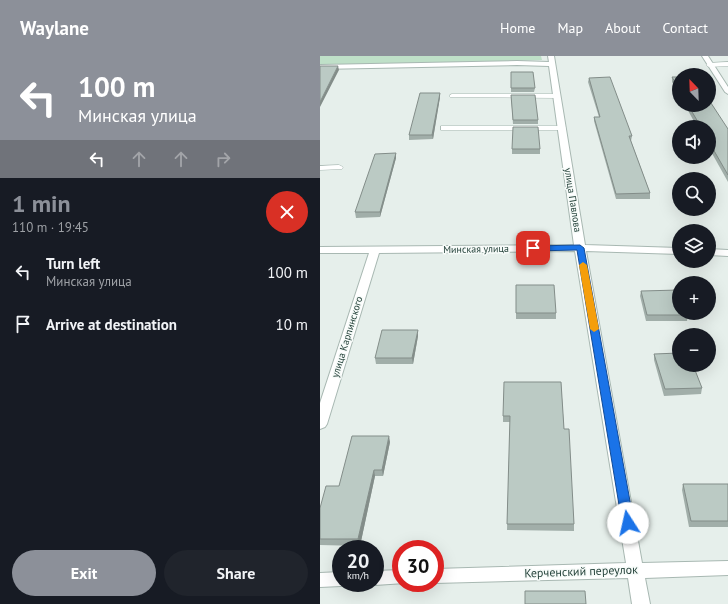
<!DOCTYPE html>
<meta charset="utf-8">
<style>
body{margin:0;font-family:"PT Sans",sans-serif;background:#20242c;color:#f1f3f6;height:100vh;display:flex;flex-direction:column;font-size:15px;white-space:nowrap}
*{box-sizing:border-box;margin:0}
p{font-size:13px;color:#9ea1a6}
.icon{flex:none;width:22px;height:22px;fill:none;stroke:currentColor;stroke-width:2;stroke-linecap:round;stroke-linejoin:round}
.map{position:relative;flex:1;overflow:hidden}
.details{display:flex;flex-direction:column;background:#171b24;width:320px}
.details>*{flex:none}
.banner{background:#8c9099;color:#fff;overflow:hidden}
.needle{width:26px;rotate:337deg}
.tools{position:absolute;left:352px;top:12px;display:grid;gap:8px}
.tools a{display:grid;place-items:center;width:44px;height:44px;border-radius:50%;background:#171b24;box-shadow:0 4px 16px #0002;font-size:20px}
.speed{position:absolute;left:12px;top:484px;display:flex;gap:8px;font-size:20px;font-weight:700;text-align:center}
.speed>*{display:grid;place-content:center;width:52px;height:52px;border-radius:50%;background:#171b24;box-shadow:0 4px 16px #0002;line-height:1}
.speed small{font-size:10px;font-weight:400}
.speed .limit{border:6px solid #d22;background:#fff;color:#111}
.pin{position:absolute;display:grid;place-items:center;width:34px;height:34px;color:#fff;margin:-17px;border-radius:8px;box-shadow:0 2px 6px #0006}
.me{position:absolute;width:44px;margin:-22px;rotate:350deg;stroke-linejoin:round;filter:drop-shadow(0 0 3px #0008)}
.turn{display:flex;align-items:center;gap:14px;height:84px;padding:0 12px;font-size:18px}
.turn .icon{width:52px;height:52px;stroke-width:2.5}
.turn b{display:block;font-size:28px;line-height:34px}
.lanes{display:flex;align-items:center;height:38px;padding:0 12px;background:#0003;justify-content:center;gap:20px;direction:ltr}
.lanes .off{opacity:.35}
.round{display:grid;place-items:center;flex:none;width:42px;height:42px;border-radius:21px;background:#20242c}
.head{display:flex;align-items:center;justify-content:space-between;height:68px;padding:0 12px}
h1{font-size:24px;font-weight:700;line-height:30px;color:#8c9099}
.primary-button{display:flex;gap:8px;margin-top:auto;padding:8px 12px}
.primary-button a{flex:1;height:46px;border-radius:24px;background:#8c9099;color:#fff;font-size:16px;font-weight:700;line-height:46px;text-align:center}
.primary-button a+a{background:#20242c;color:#f1f3f6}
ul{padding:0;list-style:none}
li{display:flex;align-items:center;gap:12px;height:52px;padding:0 12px}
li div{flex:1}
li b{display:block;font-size:15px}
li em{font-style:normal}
header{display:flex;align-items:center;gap:24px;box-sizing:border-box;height:56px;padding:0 20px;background:#8c9099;color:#fff}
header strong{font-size:19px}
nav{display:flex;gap:22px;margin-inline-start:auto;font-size:14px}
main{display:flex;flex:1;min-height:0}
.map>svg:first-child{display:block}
.green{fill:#bfe0c8}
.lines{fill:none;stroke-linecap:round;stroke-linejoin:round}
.service-casing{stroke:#a8b8b2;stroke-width:1}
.minor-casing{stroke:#a8b8b2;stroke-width:2}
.service{fill:#fff;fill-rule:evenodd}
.minor{fill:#fff;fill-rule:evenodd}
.wall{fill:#a1aea9}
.shaded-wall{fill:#838d89}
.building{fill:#bbcac4;stroke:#838d89}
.route{fill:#1a73e8;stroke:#114b97}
.slow{fill:#f59e0b}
.labels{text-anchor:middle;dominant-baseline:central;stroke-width:3;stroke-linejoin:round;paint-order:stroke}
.street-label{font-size:10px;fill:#24423a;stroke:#f7fbf9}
.near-street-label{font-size:12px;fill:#24423a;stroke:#f7fbf9}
</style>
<header>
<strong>Waylane</strong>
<nav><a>Home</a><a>Map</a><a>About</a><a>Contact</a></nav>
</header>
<main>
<section class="details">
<div class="banner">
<div class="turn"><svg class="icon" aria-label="left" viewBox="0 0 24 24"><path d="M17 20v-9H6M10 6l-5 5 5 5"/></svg><div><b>100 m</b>Минская улица</div></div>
<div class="lanes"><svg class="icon" aria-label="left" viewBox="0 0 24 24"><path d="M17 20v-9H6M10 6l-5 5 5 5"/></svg><svg class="icon off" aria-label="ahead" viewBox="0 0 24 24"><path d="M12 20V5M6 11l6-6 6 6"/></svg><svg class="icon off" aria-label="ahead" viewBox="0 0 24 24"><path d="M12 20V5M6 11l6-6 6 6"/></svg><svg class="icon off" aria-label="right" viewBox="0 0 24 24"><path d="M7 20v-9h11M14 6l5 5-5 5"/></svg></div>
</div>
<div class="head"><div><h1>1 min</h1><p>110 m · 19:45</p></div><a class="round" style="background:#d93025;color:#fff"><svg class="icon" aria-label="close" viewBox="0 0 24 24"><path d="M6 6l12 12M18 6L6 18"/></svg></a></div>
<ul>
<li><svg class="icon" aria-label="left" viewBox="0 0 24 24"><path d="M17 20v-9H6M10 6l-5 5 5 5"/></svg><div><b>Turn left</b><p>Минская улица</p></div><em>100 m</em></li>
<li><svg class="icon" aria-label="arrive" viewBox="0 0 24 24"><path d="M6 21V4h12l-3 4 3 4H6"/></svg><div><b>Arrive at destination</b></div><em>10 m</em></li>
</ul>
<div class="primary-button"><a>Exit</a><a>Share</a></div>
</section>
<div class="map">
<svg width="408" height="548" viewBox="0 0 408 548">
<rect width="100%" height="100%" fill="#e6efeb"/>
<path class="green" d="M0,0H221L222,4L0,9Z"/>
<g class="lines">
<defs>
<path id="service" d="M408,6V10L389,11L386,9L389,7Z
M132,38H237L240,40L237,42L130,41V39Z
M121,70H242L246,72L242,74H121Z
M19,109L23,111L22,113L0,114V110Z"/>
<path id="minor" d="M228,0H234L265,189L359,192V198L266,195L322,507L408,505V519L325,522L330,548H312L308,522L115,527H114L115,513L306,507L255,195L59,197L7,368L5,371L0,373V347L49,197H0V191L254,189L229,10L197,9L0,13V9L197,5L229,6Z
M382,0H388L408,31V38L405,36Z
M389,193L408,194V200L389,199Z
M81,514V527H85L55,529L49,527H55V515Z
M21,516V527H28L27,528L21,530L0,531V517Z"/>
</defs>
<use href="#service" class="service-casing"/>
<use href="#minor" class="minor-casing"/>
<use href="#service" class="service"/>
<use href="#minor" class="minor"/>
</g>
<path class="wall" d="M191,16L215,32L214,36H191Z
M352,21H359V38L352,26Z
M269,22L312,80L311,85L330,137V143H296L274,65V61H279L268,26Z
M120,37V41L113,83L89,84V79Z
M191,39L218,64V68H193Z
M365,49H389L408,73V126L389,92V71H377Z
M192,93H220V98H192Z
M76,97V102L60,161L36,162L35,156Z
M196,229L236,257V263H196Z
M321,235L368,259L367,265H326L320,240Z
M98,280L93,308H56L55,302Z
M334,298L382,332L381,338L344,340L334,304Z
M241,326L244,373L254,468V475L187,474L190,366H183V360Z
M70,386L63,420H55L40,490L0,489V452L19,430Z
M363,428H408V471H369L362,434Z"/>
<path class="shaded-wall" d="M18,10L19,14L0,51V46Z
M120,37V41L113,83L112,79Z
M76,97V102L60,161V156Z
M98,274V280L93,308L92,302Z
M69,380L70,386L63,420L62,414Z
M54,414L55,420L40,490L38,483Z"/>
<path class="building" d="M0,10H18L0,46Z
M191,16H213L215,32H191Z
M290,21L312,80H309L330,137L296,138L274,61H280L269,22Z
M352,21H359V33Z
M100,37H120L112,79H89Z
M191,39H215L218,64H193Z
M389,44L408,73V119L389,86V71H381L368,49H389Z
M193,71H218L220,93H192Z
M76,97L60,156H35L55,98Z
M196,229H234L236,257H196Z
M359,234V257H367L368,259H327L321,235Z
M62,274H98L92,302H55Z
M359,297V309H373L382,332L345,333L334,298Z
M184,326H241L244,373H249L254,468H187L190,360H183Z
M32,380H69L62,414H54L38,483H0V452L6,430H19Z
M363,428H408V465H371Z
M205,535H265L266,548H205Z"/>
<path class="route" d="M260,189L264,192L314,467L312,471L308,472L303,471L302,467L257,194L213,195L209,192L213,190Z"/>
<path class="slow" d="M263,206L267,209L279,273L274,276L270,273L259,209Z"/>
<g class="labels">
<g class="street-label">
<text transform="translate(253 144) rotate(81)">улица Павлова</text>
<text transform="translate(156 193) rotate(-1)">Минская улица</text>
<text transform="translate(27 281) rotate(-73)">улица Карпинского</text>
</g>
<g class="near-street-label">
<text transform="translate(261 515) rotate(-2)">Керченский переулок</text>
</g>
</g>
</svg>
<div class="tools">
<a><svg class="needle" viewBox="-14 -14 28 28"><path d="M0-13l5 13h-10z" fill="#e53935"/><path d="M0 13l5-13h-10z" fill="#9ea1a6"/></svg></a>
<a><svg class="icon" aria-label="sound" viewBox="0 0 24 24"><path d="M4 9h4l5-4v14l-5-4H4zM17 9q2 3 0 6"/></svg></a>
<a><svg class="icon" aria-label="search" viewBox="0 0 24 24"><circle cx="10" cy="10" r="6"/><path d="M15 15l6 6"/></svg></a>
<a><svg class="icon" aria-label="layers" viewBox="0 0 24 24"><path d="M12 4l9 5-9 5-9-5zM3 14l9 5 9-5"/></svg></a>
<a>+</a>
<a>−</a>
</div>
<div class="speed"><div>20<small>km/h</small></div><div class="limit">30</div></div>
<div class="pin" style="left:213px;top:192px;background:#d93025"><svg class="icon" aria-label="arrive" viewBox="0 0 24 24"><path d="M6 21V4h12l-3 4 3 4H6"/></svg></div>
<svg class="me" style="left:308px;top:467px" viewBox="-20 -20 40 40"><circle r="19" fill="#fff"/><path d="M0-13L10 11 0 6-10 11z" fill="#1a73e8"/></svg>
</div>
</main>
